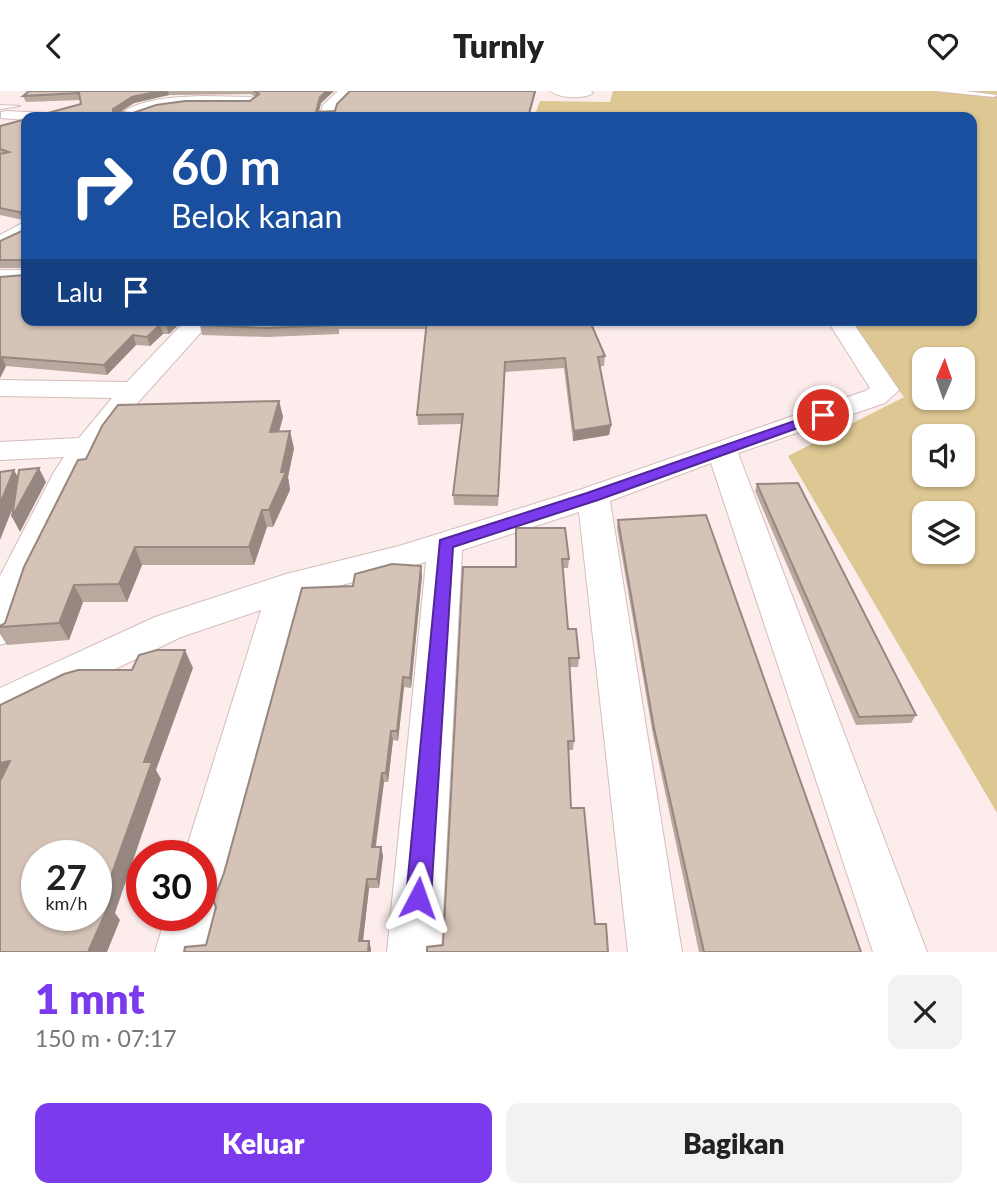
<!DOCTYPE html>
<html lang="id">
<meta charset="utf-8">
<style>
body{margin:0;font-family:Lato,sans-serif;background:#f2f2f2;color:#222;height:100vh;display:flex;flex-direction:column;font-size:26px;white-space:nowrap}
*{box-sizing:border-box;margin:0}
p{font-size:23px;color:#767676}
.icon{flex:none;width:38px;height:38px;fill:none;stroke:currentColor;stroke-width:2;stroke-linecap:round;stroke-linejoin:round}
.map{position:relative;height:861px;overflow:hidden}
.panel{display:flex;flex-direction:column;background:#fff;flex:1}
.panel>*{flex:none}
.hud{position:absolute;left:21px;top:21px;width:956px;height:214px;border-radius:14px;box-shadow:0 2px 5px #0004;background:#1a4fa0;color:#fff;overflow:hidden}
.needle{width:46px;rotate:2deg}
.fabs{position:absolute;left:912px;top:256px;display:grid;gap:14px}
.fabs a{display:grid;place-items:center;width:63px;height:63px;border-radius:14px;background:#fff;box-shadow:0 2px 5px #0004;font-size:35px}
.speed{position:absolute;left:21px;top:749px;display:flex;gap:14px;font-size:35px;font-weight:700;text-align:center}
.speed>*{display:grid;place-content:center;width:91px;height:91px;border-radius:50%;background:#fff;box-shadow:0 2px 5px #0004;line-height:1}
.speed small{font-size:18px;font-weight:400}
.speed .limit{border:10px solid #d22;background:#fff;color:#111}
.pin{position:absolute;display:grid;place-items:center;width:60px;height:60px;color:#fff;margin:-30px;border:4px solid #fff;border-radius:50%;box-shadow:0 2px 7px #0007}
.me{position:absolute;width:77px;margin:-38px;rotate:4deg;stroke-linejoin:round;filter:drop-shadow(0 0 5px #0008)}
.turn{display:flex;align-items:center;gap:24px;height:147px;padding:0 35px;font-size:32px}
.turn .icon{width:91px;height:91px;stroke-width:2.5}
.turn b{display:block;font-size:49px;line-height:60px}
.then{display:flex;align-items:center;height:66px;padding:0 35px;background:#0003;gap:14px;font-size:26px}
.round{display:grid;place-items:center;flex:none;width:74px;height:74px;border-radius:14px;background:#f2f2f2}
.summary{display:flex;align-items:center;justify-content:space-between;height:119px;padding:0 35px}
h1{font-size:42px;font-weight:800;line-height:52px;color:#7c3aed}
.primary-button{display:flex;gap:14px;margin-top:auto;padding:14px 35px}
.primary-button a{flex:1;height:80px;border-radius:14px;background:#7c3aed;color:#fff;font-size:28px;font-weight:800;line-height:80px;text-align:center}
.primary-button a+a{background:#f2f2f2;color:#222}
header{display:flex;justify-content:space-between;align-items:center;height:91px;padding:0 35px;background:#fff;font-size:32px;font-weight:800}
.map>svg:first-child{display:block}
.green{fill:#ddc792;fill-rule:evenodd}
.lines{fill:none;stroke-linecap:round;stroke-linejoin:round}
.lane-casing{stroke:#d4bdbb;stroke-width:2}
.street-casing{stroke:#d4bdbb;stroke-width:2}
.lane{fill:#fff;fill-rule:evenodd}
.street{fill:#fff;fill-rule:evenodd}
.wall{fill:#b8a89d;fill-rule:evenodd}
.shaded-wall{fill:#968880}
.building{fill:#d6c3b7;stroke:#968880;stroke-width:2;fill-rule:evenodd}
.route{fill:#7c3aed;stroke:#51269a;stroke-width:2}
</style>
<header><svg class="icon" aria-label="back" viewBox="0 0 24 24"><path d="M15 5l-7 7 7 7"/></svg>Turnly<svg class="icon" aria-label="heart" viewBox="0 0 24 24"><path d="M12 20l-8-8c-3-5 5-10 8-4 3-6 11-1 8 4z"/></svg></header>
<div class="map">
<svg width="997" height="861" viewBox="0 0 997 861">
<rect width="100%" height="100%" fill="#fcedec"/>
<path class="green" d="M613,0H997V722L788,365L904,306L846,229H971V26H534L540,10L610,11ZM924,268H962V306H924ZM924,345H962V383H924ZM924,422H962V460H924Z"/>
<g class="lines">
<defs>
<path id="lane" d="M936,0H965L997,4L994,6Z
M0,14L20,15L0,18Z"/>
<path id="street" d="M338,0H353L335,18L333,26H319L323,14Z
M417,0H482L475,4H424Z
M550,0H591L593,2C583,9 560,7 550,0Z
M202,5L251,6L258,10L251,14H186L157,18L135,26H117C136,7 177,6 202,5Z
M6,20L48,22L55,26H26V29L1,27V21Z
M26,130V145L0,159V144Z
M0,179H26V191L0,193Z
M186,229H212L125,326L84,383L32,493L14,549L0,554V485L54,381L64,366L0,369V351L79,347L112,307L0,305V289L127,291Z
M827,229H851L899,299L885,312L738,362L927,861H873L711,372L610,410L682,861H628L579,421L462,459L441,861H387L426,471L302,505L226,790L219,808L212,810L218,824L209,861H155L166,824H201V765H184L261,519L181,546L0,634V597L155,526L286,483L399,455L582,398L865,300L870,297Z"/>
</defs>
<use href="#lane" class="lane-casing"/>
<use href="#street" class="street-casing"/>
<use href="#lane" class="lane"/>
<use href="#street" class="street"/>
</g>
<path class="wall" d="M29,0H334L321,12L319,21L335,20L476,0H536L529,26H33L81,13L80,9L26,11L23,5ZM251,3L255,6L250,10L133,22H119L134,12L169,4Z
M26,28V128L23,129L0,124V35Z
M26,138V229H183L169,243H163L150,255L136,254L107,284L6,275L0,287V186L24,184V177H0V150Z
M205,229H591L592,235L605,265L604,275H600L611,334L609,344L573,350L564,277L505,281L498,415L454,414L453,404L461,333L418,334L417,324L426,238H339V243L267,246L202,244L200,234Z
M279,310L283,326L279,341L294,357L288,386L290,399L273,436H267L254,474H142L127,511H83L69,549L7,554L0,543V535L5,532L86,368Z
M757,393L916,624L911,632L856,634L755,400Z
M618,429L861,861H699L653,644L617,437Z
M516,437L569,468L568,477H563L568,538L579,567L578,576H570L574,650L573,659H568L571,717L595,833L443,854L516,476Z
M422,485L411,597L404,596L398,650L393,649L388,691H384L376,756H381L383,765L379,797H369L363,850H369L371,858V861H184L206,854L216,816L217,800L353,495Z"/>
<path class="shaded-wall" d="M160,0H168L169,4L134,12L115,24L113,21V18L132,6Z
M327,0H334L321,12L317,26L316,21L320,6Z
M535,0H536L529,26H528Z
M23,120L26,128L23,129L19,121Z
M171,229H183L169,243L166,234Z
M160,234L163,243L150,255L147,246Z
M133,244L136,254L107,284L104,274Z
M2,266L6,275L0,287V269Z
M279,310L283,326L274,358L270,341Z
M611,334L609,344L573,350L574,340Z
M290,340L294,357L288,386L290,399L273,436L269,419L281,381Z
M39,377L46,391L20,441L12,426Z
M14,379L22,394L0,449V413Z
M262,419L267,436L254,474L249,456Z
M135,456L142,474L127,511L119,493Z
M421,475L422,485L411,597L410,587Z
M74,494L83,511L69,549L59,532Z
M185,559L193,577L156,679L161,688L115,822L120,829L107,861H88L101,813L144,671Z
M403,586L404,596L398,650L397,640Z
M391,640L393,649L388,691L386,682Z
M10,670L0,691V672Z
M382,682L384,691L374,765L372,756Z
M381,756L383,765L379,797L377,788Z
M367,788L369,797L362,858L359,850Z
M369,850L371,858V861H368Z"/>
<path class="building" d="M29,0H160L132,6L113,18V21L133,22L156,14L185,10H250L259,3L254,0H327L320,6L316,21L335,20L337,13L350,0H535L528,26H33L81,13L79,2L23,5Z
M26,28V120H23L19,121L0,117V63L9,61L0,58V35Z
M26,138V229H171L166,234H160L147,246L133,244L104,274L2,266L0,269V186L24,184V169H0V150Z
M205,229H348H338L337,234L265,237L200,234Z
M427,229H591L592,235L605,265L598,266L611,334L574,340L565,267L505,271L498,405L453,404L463,323L417,324Z
M279,310L270,341L290,340L281,381H286L269,419H262L249,456H135L119,493L74,494L59,532L0,536V535L5,532L24,476L78,369L86,368L102,335L118,314Z
M39,377L12,426L19,379Z
M14,379L0,413V381Z
M798,392L916,624L859,626L757,393Z
M706,424L861,861H704L654,637L618,429Z
M516,437H565L569,468H562L568,538H576L579,567H569L574,650H568L571,717H584L595,833H606L608,861H427V856L443,854L463,476H516Z
M392,473L421,475L410,587L403,586L397,640H391L386,682H382L372,756H381L377,788H367L359,850H369L368,861H184L185,856L206,854L216,816L211,803L217,800L224,782L302,497L353,495L355,483Z
M157,559H185L144,671H152L101,813L109,814L88,861H0V690L10,670L0,672V614L64,583L78,579H132L139,564ZM37,765H96V824H37Z"/>
<path class="route" d="M823,320L828,321V326L598,409L453,456L431,807L427,815L418,819L410,815L406,807L440,449L587,402Z"/>
</svg>
<div class="fabs">
<a><svg class="needle" viewBox="-14 -14 28 28"><path d="M0-13l5 13h-10z" fill="#e53935"/><path d="M0 13l5-13h-10z" fill="#767676"/></svg></a>
<a><svg class="icon" aria-label="sound" viewBox="0 0 24 24"><path d="M4 9h4l5-4v14l-5-4H4zM17 9q2 3 0 6"/></svg></a>
<a><svg class="icon" aria-label="layers" viewBox="0 0 24 24"><path d="M12 4l9 5-9 5-9-5zM3 14l9 5 9-5"/></svg></a>
</div>
<div class="speed"><div>27<small>km/h</small></div><div class="limit">30</div></div>
<div class="pin" style="left:823px;top:324px;background:#d93025"><svg class="icon" aria-label="arrive" viewBox="0 0 24 24"><path d="M6 21V4h12l-3 4 3 4H6"/></svg></div>
<svg class="me" style="left:418px;top:807px" viewBox="-20 -20 40 40"><path d="M0-17L14 15 0 8-14 15z" fill="#7c3aed" stroke="#fff" stroke-width="4"/></svg>
<div class="hud">
<div class="turn"><svg class="icon" aria-label="right" viewBox="0 0 24 24"><path d="M7 20v-9h11M14 6l5 5-5 5"/></svg><div><b>60 m</b>Belok kanan</div></div>
<div class="then">Lalu<svg class="icon" aria-label="arrive" viewBox="0 0 24 24"><path d="M6 21V4h12l-3 4 3 4H6"/></svg></div>
</div>
</div>
<section class="panel">
<div class="summary"><div><h1>1 mnt</h1><p>150 m · 07:17</p></div><a class="round"><svg class="icon" aria-label="close" viewBox="0 0 24 24"><path d="M6 6l12 12M18 6L6 18"/></svg></a></div>
<div class="primary-button"><a>Keluar</a><a>Bagikan</a></div>
</section>
